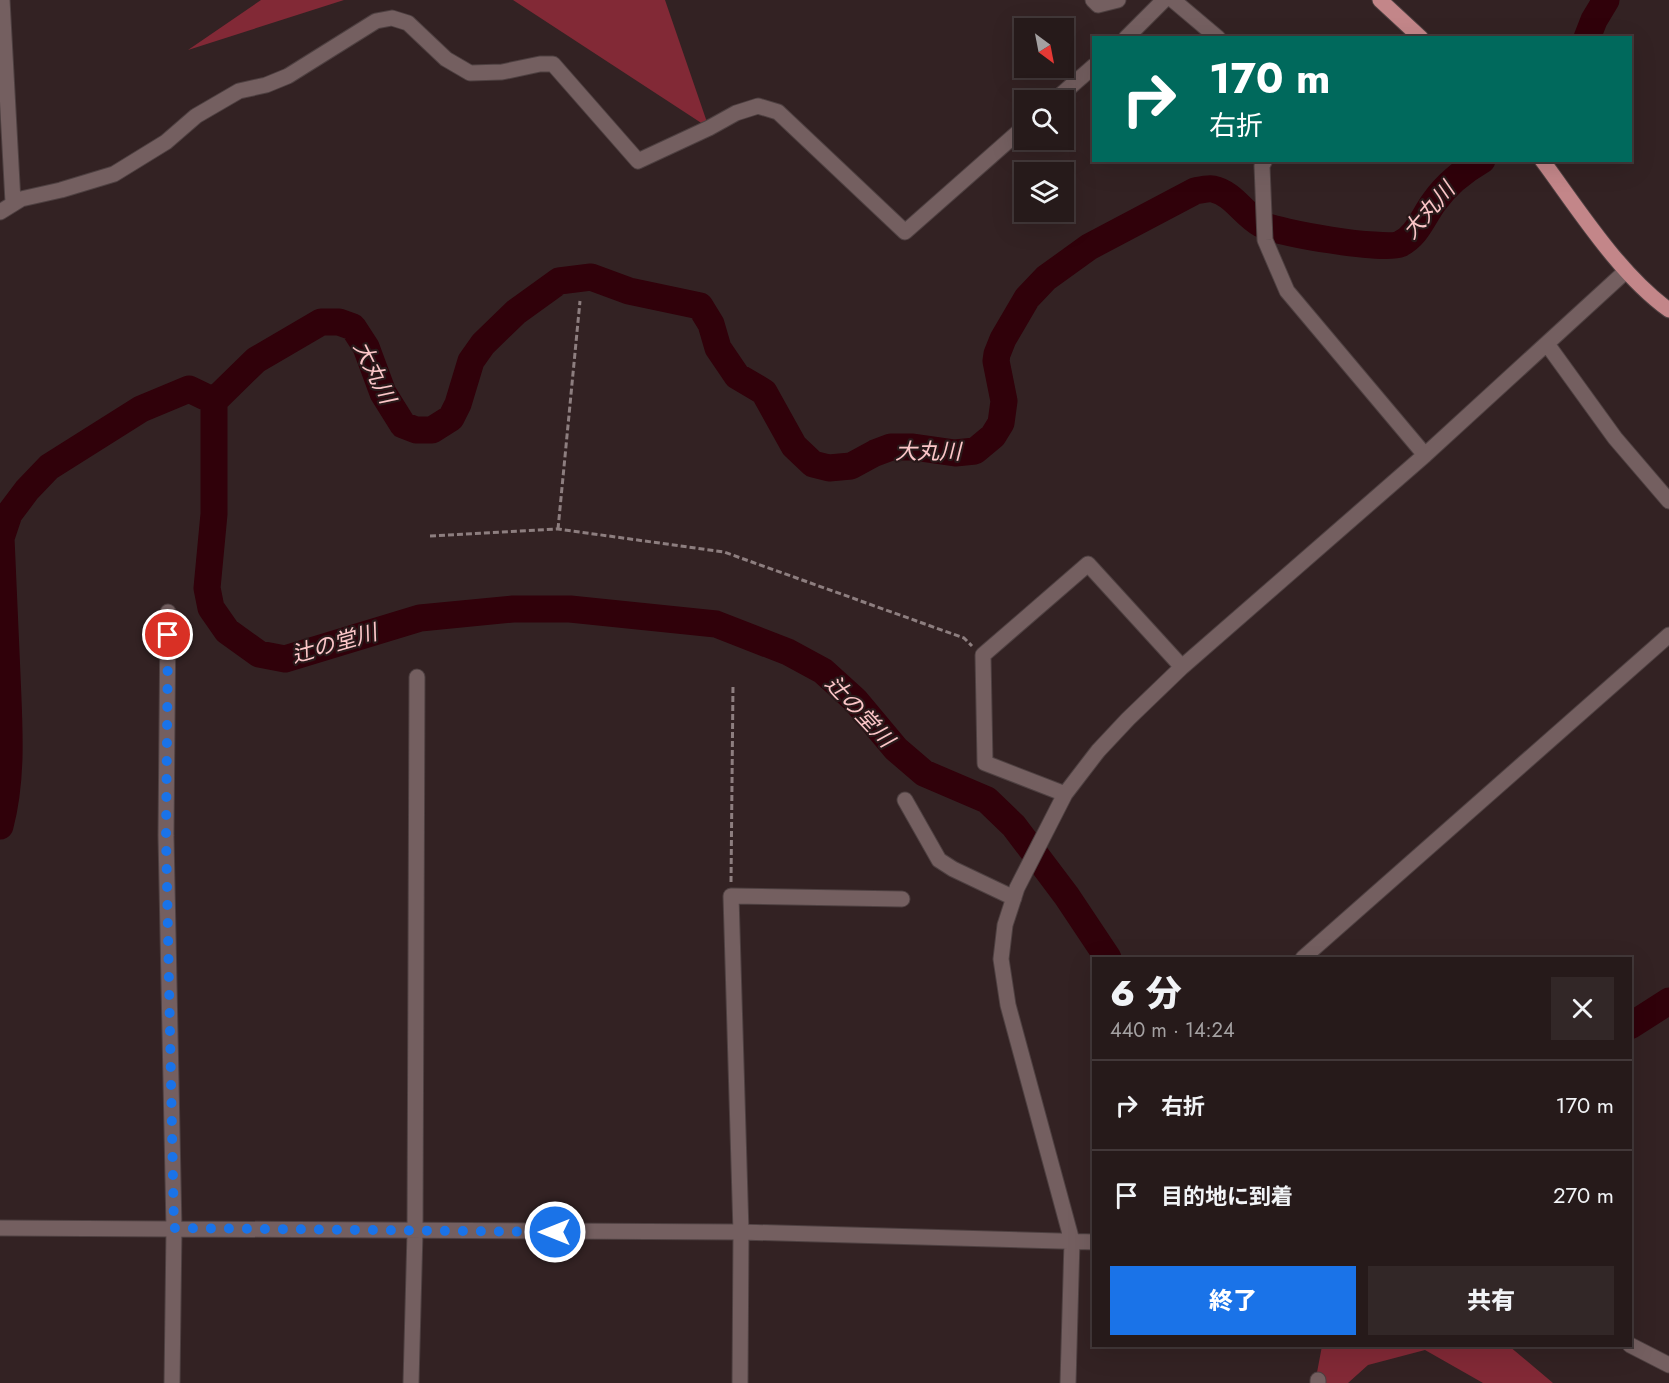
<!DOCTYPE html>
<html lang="ja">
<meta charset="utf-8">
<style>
body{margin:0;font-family:Jost,"Noto Sans JP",sans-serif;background:#322727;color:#f1f3f6;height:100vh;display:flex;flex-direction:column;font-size:22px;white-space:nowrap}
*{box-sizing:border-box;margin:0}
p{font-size:20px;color:#a4a1a2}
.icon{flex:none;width:33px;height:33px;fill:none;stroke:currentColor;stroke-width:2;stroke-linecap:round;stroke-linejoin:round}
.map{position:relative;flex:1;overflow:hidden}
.side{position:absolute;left:1092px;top:957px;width:540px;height:390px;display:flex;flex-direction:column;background:#261a1a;border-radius:0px;box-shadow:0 6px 24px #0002,0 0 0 2px #423839}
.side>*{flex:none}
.top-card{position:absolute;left:1092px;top:36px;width:540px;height:126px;border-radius:0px;box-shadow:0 6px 24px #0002,0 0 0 2px #423839;background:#00695c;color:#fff;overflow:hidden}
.needle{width:39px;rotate:148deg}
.tools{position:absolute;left:1014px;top:18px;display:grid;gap:12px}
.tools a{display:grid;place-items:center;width:60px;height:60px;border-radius:0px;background:#261a1a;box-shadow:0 6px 24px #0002,0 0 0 2px #423839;font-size:30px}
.pin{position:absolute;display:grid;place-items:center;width:51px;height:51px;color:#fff;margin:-26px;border:3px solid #fff;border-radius:50%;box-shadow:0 2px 6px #0007}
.me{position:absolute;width:66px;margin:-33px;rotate:270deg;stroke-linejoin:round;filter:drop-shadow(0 0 4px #0008)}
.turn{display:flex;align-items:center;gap:21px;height:126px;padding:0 18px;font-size:27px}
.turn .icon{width:78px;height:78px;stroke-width:2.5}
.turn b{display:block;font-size:42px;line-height:51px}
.round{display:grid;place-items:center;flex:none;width:63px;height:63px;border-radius:0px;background:#322727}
.summary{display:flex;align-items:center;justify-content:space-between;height:102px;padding:0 18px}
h1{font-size:36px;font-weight:800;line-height:45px}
.button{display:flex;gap:12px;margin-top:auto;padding:12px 18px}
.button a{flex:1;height:69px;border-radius:0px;background:#1a73e8;color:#fff;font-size:24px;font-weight:800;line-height:69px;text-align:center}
.button a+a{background:#322727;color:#f1f3f6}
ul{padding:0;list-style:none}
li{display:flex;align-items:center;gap:18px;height:90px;padding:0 18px;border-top:2px solid #423839}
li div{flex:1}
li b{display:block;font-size:22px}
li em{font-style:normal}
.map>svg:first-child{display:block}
.green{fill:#822936}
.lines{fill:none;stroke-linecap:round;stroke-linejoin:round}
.river{stroke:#30010a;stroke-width:27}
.minor-casing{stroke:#4e4041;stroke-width:17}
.major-casing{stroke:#4e4041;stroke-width:17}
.path{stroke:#8d7e7f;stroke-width:3;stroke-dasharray:6 3;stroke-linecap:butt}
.minor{stroke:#745f60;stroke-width:15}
.major{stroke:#c38689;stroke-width:15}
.route{stroke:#1a73e8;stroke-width:10;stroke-dasharray:0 18}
.labels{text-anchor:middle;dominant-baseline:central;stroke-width:4.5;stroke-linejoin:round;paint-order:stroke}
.water-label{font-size:22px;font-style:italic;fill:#fcc6c8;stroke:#29191a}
</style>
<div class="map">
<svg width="1669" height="1383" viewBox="0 0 1669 1383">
<rect width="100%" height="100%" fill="#332223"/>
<path class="green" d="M261,0H344L188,50Z
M513,0H665L709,128Z
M1322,1346H1509L1553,1383H1483L1425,1350L1368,1365L1348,1383H1315Z"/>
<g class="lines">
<path class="river" d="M1587,38L1594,20L1606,0
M214,401L256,360L321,322H339L353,327L366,347L383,393L403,425L416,430H432L451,418L458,404L471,361L483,344L516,312L559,281L591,277L629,291L700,306L711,324L718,348L737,376L764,392L794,446L813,464L829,468L851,466L875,453L891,447H913L955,453L975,451L993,436L1001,423L1004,401L996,361L997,354L1003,339L1027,298L1046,278L1089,247L1195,191C1200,190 1208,188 1213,189C1233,193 1244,215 1261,224C1277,233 1384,251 1400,244C1417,236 1423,217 1434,202C1446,185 1463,171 1482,160
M214,401V514L207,588L211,608L227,631L259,654L285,659L420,618L513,609H570L716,624L788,652L823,671L855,700L896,749L924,773L987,800L1014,826L1066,895L1108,958
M0,826C13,777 9,725 7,675C5,629 3,584 1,538L9,514L27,490L49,467L141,409L189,389L214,401
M1630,1026L1669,1001"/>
<defs>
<path id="minor" d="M2,0L13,202
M1093,0L1098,5L1118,0
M1173,0L1218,38
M1126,38L1164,0
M1055,100L1094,66
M1265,160L1262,166L1265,240L1287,291L1425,455
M0,212L21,199L61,190L114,174L166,142L196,116L239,91L266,85L288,76L376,21L392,18L408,23L446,59L470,73L502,72L540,64H553L638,161L709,128L736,113L758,106L778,112L905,232L1024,127
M1547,344L1615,438L1669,501
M168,612L166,836L174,1229L172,1383
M1065,794L985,763L983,655L1088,564L1182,667
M905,800L939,860L953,869L1014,898
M1303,958L1669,635
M0,1228L741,1232L1094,1242
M1630,1345L1669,1365
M411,1383L415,1232L417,677
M740,1383L741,1232L731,896L902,899
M1068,1383L1072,1241L1008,1005L1001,959L1005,925L1017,888L1065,794L1098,751L1128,719L1182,667L1425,455L1626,271
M1318,1383V1380"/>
<path id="major" d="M1380,0L1421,38
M1542,160C1579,210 1619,274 1669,310"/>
</defs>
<use href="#minor" class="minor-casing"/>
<use href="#major" class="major-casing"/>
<path class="path" d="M558,529L580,301
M430,536L558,529L724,552L964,638L972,646
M731,882L733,685"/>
<use href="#minor" class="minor"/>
<use href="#major" class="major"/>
</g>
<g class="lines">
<path class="route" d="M168,635L166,836L174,1228L555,1232"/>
</g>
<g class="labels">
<g class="water-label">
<text transform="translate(1428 210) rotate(-49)">大丸川</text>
<text transform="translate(375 372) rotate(64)">大丸川</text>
<text x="928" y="451">大丸川</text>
<text transform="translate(334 643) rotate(-16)">辻の堂川</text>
<text transform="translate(860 711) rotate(47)">辻の堂川</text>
</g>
</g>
</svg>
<div class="tools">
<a><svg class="needle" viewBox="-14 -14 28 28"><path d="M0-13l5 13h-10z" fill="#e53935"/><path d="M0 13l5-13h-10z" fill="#a4a1a2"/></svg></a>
<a><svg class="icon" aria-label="search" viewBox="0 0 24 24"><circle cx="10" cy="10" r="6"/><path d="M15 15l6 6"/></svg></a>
<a><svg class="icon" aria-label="layers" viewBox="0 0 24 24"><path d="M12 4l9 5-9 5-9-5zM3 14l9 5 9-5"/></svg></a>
</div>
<div class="pin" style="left:168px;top:635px;background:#d93025"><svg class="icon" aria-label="arrive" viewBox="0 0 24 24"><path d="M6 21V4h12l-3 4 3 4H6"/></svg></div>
<svg class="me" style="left:555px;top:1232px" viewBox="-20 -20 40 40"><circle r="17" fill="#1a73e8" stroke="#fff" stroke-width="3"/><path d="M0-11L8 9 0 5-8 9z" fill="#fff"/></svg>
<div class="top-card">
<div class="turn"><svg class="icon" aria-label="right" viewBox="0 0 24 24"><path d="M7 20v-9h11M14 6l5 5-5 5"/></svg><div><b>170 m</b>右折</div></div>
</div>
<section class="side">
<div class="summary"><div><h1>6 分</h1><p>440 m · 14:24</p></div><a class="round"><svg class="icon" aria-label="close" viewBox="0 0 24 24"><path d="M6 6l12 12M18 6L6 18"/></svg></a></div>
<ul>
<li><svg class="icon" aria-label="right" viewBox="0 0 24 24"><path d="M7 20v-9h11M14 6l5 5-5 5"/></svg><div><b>右折</b></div><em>170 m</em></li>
<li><svg class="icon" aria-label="arrive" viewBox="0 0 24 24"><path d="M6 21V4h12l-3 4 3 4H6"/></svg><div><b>目的地に到着</b></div><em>270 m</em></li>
</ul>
<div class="button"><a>終了</a><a>共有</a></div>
</section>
</div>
